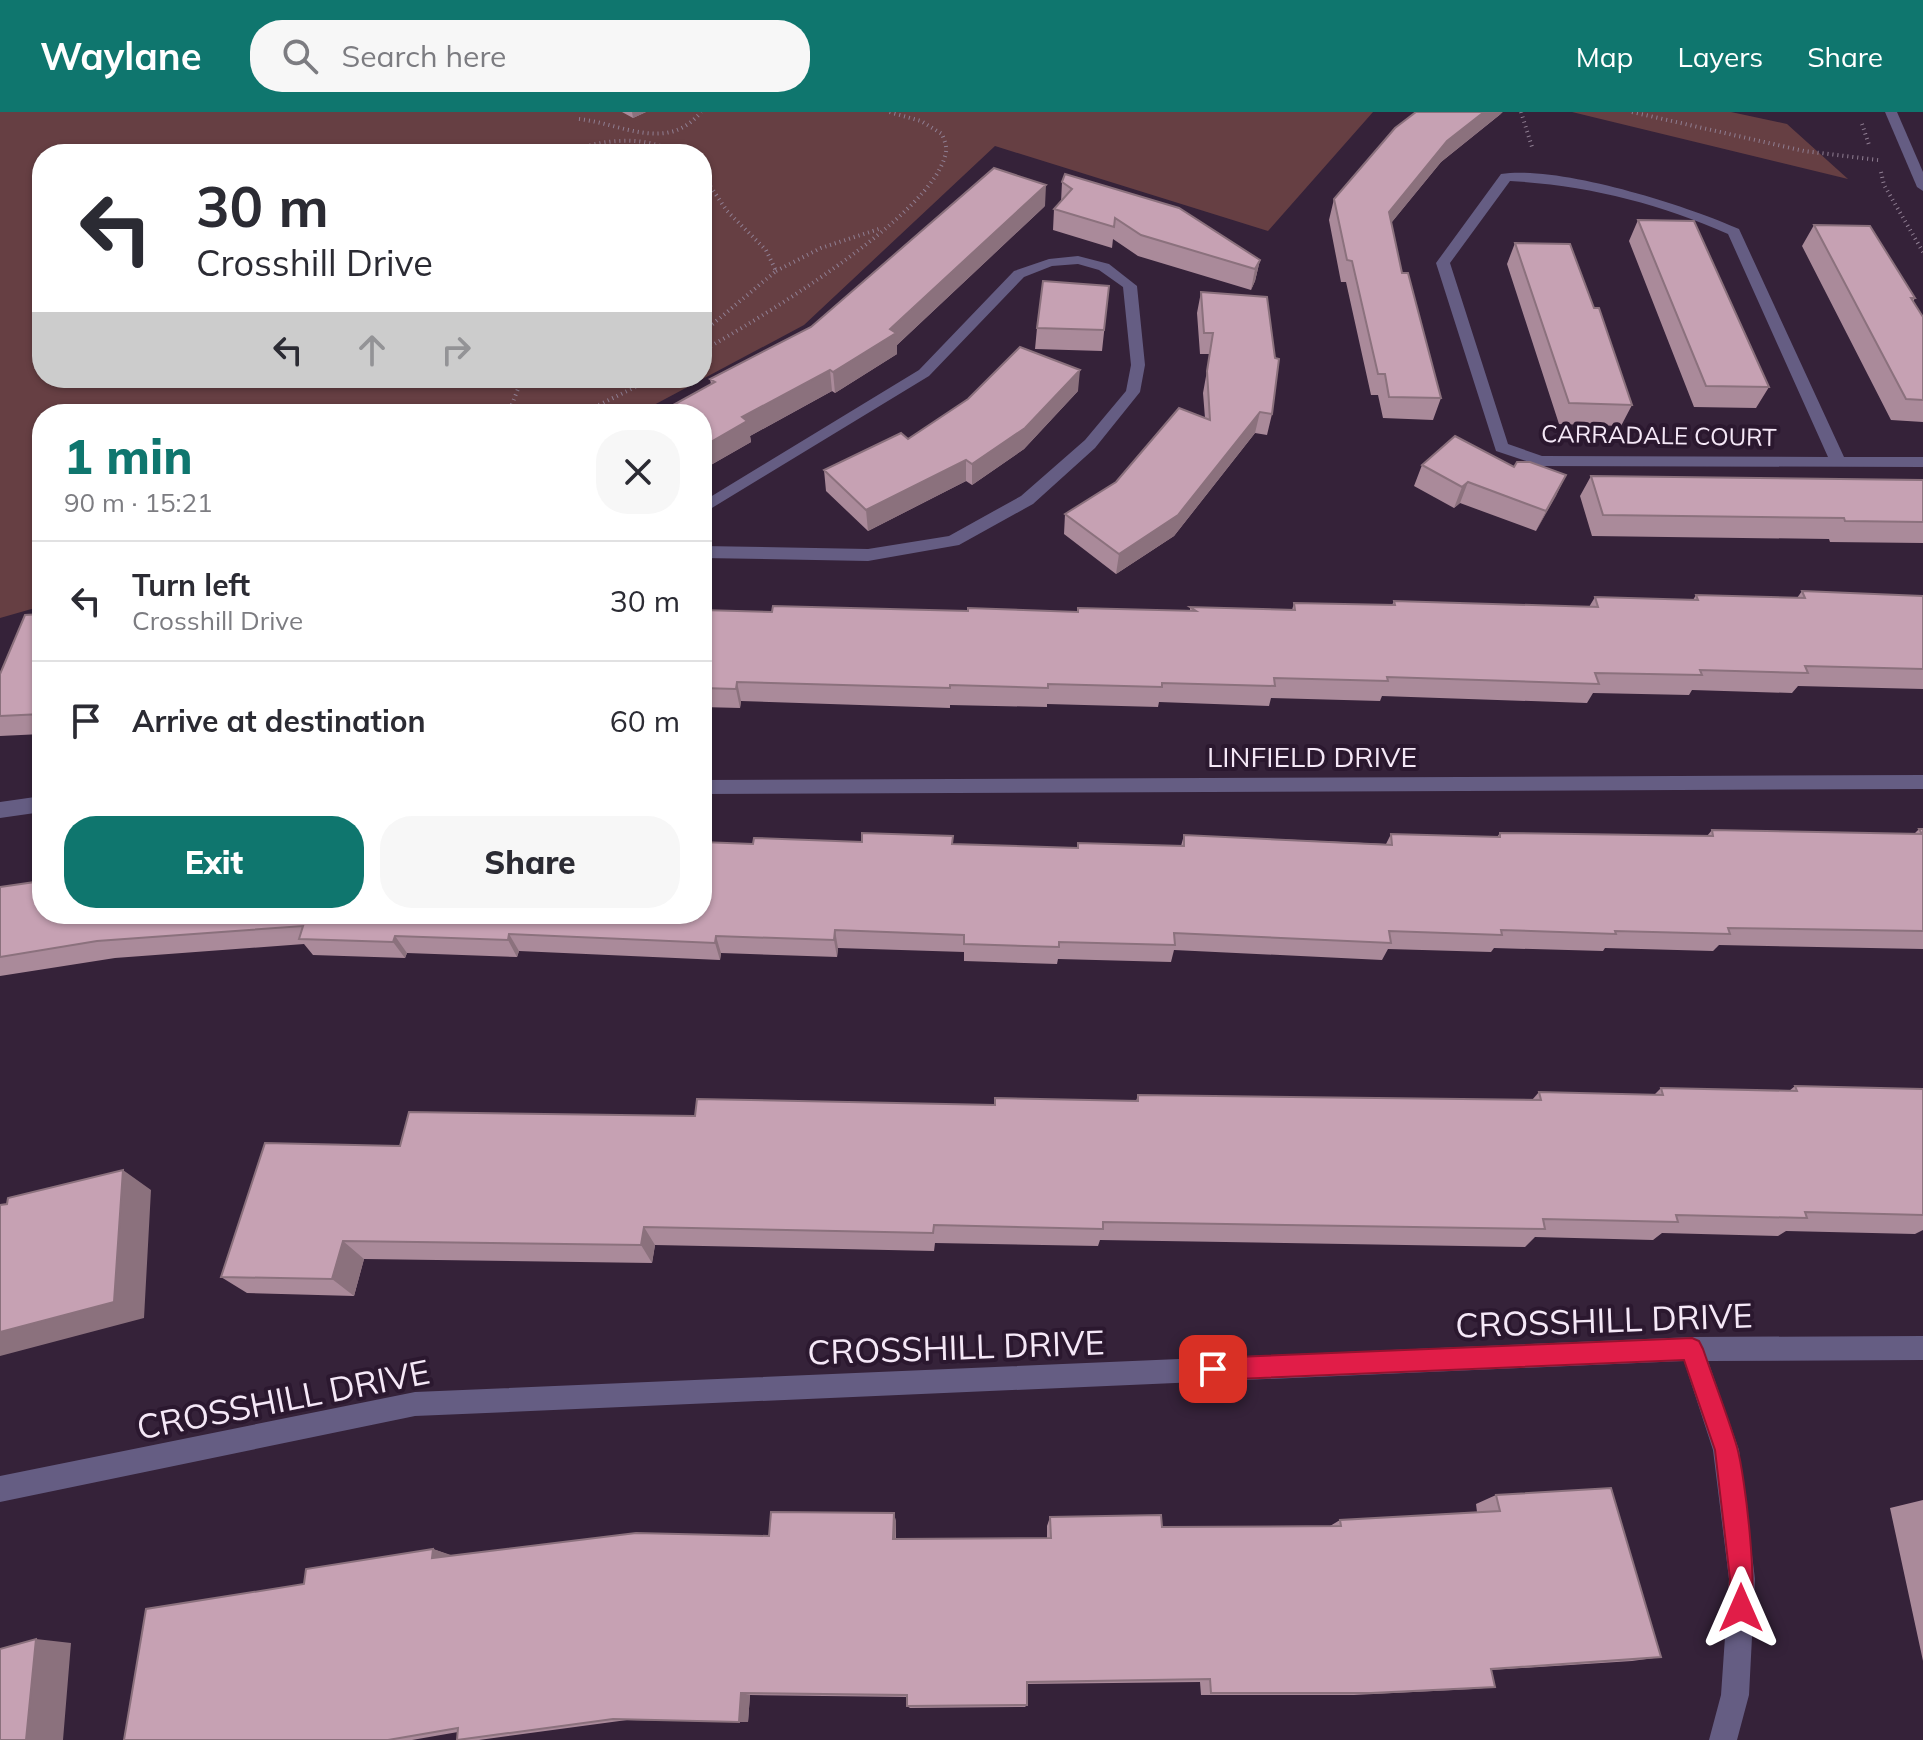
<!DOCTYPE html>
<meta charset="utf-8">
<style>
body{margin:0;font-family:Mulish,sans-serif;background:#f7f7f7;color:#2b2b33;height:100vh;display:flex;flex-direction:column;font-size:30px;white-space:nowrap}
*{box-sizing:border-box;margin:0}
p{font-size:26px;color:#7c7c81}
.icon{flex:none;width:44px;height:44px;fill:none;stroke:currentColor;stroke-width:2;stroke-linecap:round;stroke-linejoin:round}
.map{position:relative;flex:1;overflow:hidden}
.side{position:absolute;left:32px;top:292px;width:680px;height:520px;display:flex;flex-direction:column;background:#fff;border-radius:32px;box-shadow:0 2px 6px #0004}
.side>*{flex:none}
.guide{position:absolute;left:32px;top:32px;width:680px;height:244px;border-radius:32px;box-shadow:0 2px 6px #0004;background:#fff;color:#2b2b33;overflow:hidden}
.pin{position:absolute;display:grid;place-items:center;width:68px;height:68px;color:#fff;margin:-34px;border-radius:16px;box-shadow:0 4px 12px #0006}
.me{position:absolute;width:88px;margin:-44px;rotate:0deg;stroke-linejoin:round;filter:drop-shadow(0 0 6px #0008)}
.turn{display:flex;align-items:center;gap:28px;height:168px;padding:0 32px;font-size:36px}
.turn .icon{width:104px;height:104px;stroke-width:2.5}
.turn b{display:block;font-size:56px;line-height:68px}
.lanes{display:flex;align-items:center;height:76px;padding:0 32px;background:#0003;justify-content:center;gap:40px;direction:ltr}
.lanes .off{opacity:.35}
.round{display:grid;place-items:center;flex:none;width:84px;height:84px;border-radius:32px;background:#f7f7f7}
.overview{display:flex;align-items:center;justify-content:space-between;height:136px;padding:0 32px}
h1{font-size:48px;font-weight:800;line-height:60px;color:#0f766e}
.cta{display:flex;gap:16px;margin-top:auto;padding:16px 32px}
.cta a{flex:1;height:92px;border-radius:32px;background:#0f766e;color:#fff;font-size:32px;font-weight:800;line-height:92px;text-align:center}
.cta a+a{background:#f7f7f7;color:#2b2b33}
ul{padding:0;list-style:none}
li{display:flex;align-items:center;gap:24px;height:120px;padding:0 32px;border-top:2px solid #e1e1e2}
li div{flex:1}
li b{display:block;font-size:30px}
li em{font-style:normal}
header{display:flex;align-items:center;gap:48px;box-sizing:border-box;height:112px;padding:0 40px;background:#0f766e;color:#fff}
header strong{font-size:38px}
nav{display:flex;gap:44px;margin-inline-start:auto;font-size:28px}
.search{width:560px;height:72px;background:#f7f7f7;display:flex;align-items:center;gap:20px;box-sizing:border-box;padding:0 28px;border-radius:32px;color:#7c7c81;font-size:30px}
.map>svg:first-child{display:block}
.green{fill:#663f43;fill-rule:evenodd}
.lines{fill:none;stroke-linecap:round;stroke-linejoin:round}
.path{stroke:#907f93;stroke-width:4;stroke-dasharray:1 4;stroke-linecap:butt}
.minor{fill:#655d83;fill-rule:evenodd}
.tertiary{fill:#655d83;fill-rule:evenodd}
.wall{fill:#aa8a9a}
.shaded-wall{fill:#8b717d}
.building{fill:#c6a1b3;stroke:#8b717d;stroke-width:2}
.route{fill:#e11d48;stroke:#92132f;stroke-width:2}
.labels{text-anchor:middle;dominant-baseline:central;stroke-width:8;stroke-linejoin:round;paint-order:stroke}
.far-street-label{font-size:24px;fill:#f5e8f7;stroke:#2b182f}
.street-label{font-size:28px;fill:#f5e8f7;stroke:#2b182f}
.near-street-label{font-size:34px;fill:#f5e8f7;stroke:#2b182f}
</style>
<header>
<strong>Waylane</strong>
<div class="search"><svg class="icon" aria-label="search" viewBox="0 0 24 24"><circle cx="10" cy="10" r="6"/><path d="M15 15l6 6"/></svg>Search here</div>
<nav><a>Map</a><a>Layers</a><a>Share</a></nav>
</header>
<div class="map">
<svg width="1923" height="1628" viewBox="0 0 1923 1628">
<rect width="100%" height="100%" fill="#352239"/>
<path class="green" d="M0,0H1373L1268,119L995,34L804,213L637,302H42V494L0,506ZM42,42H702V266H42Z
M1572,0H1731L1787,12L1848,67Z"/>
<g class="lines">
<path class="path" d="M1521,0L1533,38
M1632,0L1804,39L1878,48
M579,7C623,12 667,41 701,0
M1862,12L1869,33
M561,42C600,28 641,21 679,42
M1881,60L1884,73L1923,140
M702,62L727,99L766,138L776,159L702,221
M776,159L821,136L882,116
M702,239C757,208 935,103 946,40C947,34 944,27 942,22L921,9L889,0
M508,302L518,277L517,266
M581,302L653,266"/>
<path class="minor" d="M1501,62C1559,53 1685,93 1739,117L1844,345H1923V355L1541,354L1496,339L1436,151ZM1510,69C1585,73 1659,91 1728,122L1828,345L1542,344L1508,332L1450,151Z
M1078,144L1109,152L1137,174L1145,253L1140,280L1095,336L1033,392L959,433L868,449L702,446V434L868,437L949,424L1021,384L1085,328L1126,279L1131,253L1123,175L1099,158L1078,152L1052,154L1024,165L929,264L702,402V390L919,258L1014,159L1049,147Z
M1923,663V677L702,682V668Z
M42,684V700L0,706V690Z
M1923,1224V1248L1708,1249L1739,1338L1755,1467L1749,1583L1737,1628H1709L1721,1583L1729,1467L1713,1338L1684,1249L415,1304L0,1390V1364L415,1280L1692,1225Z"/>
<path class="tertiary" d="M1885,0H1897L1923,60V79L1917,75Z"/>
</g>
<path class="wall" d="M622,0H646L633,6Z
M1502,1L1441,50L1391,111L1402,161L1441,286L1433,308L1383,306L1378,283H1371L1346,170H1341L1329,108L1334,87Z
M1062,70L1260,148L1255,169L1251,178L1138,144L1113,127L1112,136L1053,118L1054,97L1061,90Z
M1045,94L897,233V242L835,281L832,279L750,324L751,330L702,358V302L711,272L710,267Z
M1638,108L1769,275L1756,296L1694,295L1629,129Z
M1814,113L1915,186L1913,190L1923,205V310L1891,308L1802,134Z
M1515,131L1632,293L1621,314L1559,312L1507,152Z
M1109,174L1102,239L1035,237L1037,216Z
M1201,180L1272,302L1267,323L1255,321L1174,424L1116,462L1064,422L1065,402L1116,370L1205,306L1203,281L1210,242H1200L1197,201Z
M1078,279L1024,337L972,373L966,369L868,419L826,379L824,358L908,327Z
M1422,353L1514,355L1566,363L1536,419L1460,391L1454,396L1414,374Z
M1591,364L1923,368V431L1830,430L1829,427L1592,424L1580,384Z
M1802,479L1923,484V577L1798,574L1792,581L1692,578L1689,583L1593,581L1587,591L1382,584L1380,589L1271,586L1269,594L1159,590L1158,595L1047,592V595L950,593V596L741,589L740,596L702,595V498L772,500H1077L1190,499V495L1292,498L1294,491L1392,493L1394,489L1589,495L1595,485L1693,488L1696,483L1797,486Z
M42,502V622L0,624V562Z
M1919,717H1923V837L1719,833L1713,839L1605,836L1603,839L1494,836L1491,840L1388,837L1382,848L1174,838L1171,850L1058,847L1057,852L964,849V840L838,836L837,845L721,841L720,848L519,839L517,845L407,841L405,846L313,843L304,832L115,846L0,864V775L753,732H953L1078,736V731L1181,734L1184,723L1386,732L1391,722L1497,725L1500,721L1707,724L1712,718L1914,722Z
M1795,974L1923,977V1118L1915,1122L1786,1119L1778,1124L1662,1121L1653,1128L1535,1125L1525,1135L1100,1128L1098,1134L935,1131L934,1139L655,1133L652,1151L364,1147L354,1184L247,1181L221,1165L400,1034L695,1004L1136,989L1138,983L1532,988L1539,980L1654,983L1661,976L1789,979Z
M1496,1383L1661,1545L1632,1549L1491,1558L1495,1575L1473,1577L1354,1583H1201L1200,1570L1027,1572V1593L1025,1595L910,1596L907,1594V1585L750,1583L748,1610L627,1608L479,1628H457L458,1620L412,1628H124L304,1472L433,1437L452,1444L769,1424L894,1401L896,1410V1427L1047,1426V1414L1050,1405L1162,1415L1330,1414L1340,1408L1477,1400L1476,1392Z
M1923,1388V1549L1890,1396Z"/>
<path class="shaded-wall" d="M632,0H646L633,6Z
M1484,0H1503L1441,50L1383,121L1389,100L1447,29Z
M1046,73L1045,94L897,233V242L835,281L833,260L890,217Z
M1260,148L1255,169L1251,178L1255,157Z
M830,258L832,279L750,324L751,330L702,358V335L742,305Z
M1080,258L1078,279L1024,337L972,373V352Z
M1260,300L1255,321L1174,424L1116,462L1119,442Z
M966,348V369L868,419L866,398Z
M1566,363L1556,384L1536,419L1546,399Z
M1468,370L1460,391L1454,396L1462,375Z
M737,570L741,589L740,596L736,577Z
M835,818L838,836L837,845L834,828Z
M509,822L519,839L517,845L508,828Z
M395,824L407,841L405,846L393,830Z
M716,824L721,841L720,848L715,831Z
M123,1058L151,1078L144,1206L0,1244V1220Z
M644,1115L655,1133L652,1151L641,1133Z
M343,1129L364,1147L354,1184L332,1167Z
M894,1401L896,1410L895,1435L893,1427Z
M433,1437L454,1444L432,1446Z
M36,1527L71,1531L63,1628H26Z
M741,1581L750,1583L748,1610H739Z"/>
<path class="building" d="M1416,0H1484L1447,29L1389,100L1402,161H1408L1441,286L1389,285L1385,262H1378L1352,149L1347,148L1334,87L1395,16Z
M994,56L1046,73L890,217L896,221L833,260L830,258L742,305L747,309L702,335V302H657L715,270L710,267L811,215Z
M1065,62L1179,96L1260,148L1255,157L1141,123L1115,106L1114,115L1054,97L1072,77L1062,70Z
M1638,108L1694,109L1769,275L1706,274Z
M1814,113L1870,114L1915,186H1911L1923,205V288L1906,287Z
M1515,131L1570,132L1594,196H1599L1632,293L1569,291Z
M1043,169L1109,174L1104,218L1037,216Z
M1201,180L1267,185L1275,246L1279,247L1272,302L1260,300L1178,403L1119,442L1065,402L1116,370L1179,296L1210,308L1207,259L1213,221H1204Z
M1020,235L1080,258L1025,316L972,352L966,348L866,398L824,358L901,321L908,327L968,287Z
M1455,324L1514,355L1517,350H1530L1566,363L1546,399L1468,370L1462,375L1422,353Z
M1591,364L1923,368V410L1845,409L1844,406L1603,403Z
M1802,479L1923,484V557L1805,554L1808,561L1700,558L1702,563L1595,561L1599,572L1387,565L1388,569L1274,566L1275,574L1162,571V575L1048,572V576L950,573V576L737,570L736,577L702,576V498L772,500L773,494L968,499V496L1078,500V496L1196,499L1190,495L1295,498L1294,491L1395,493L1394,489L1598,495L1595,485L1698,488L1696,483L1805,486Z
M42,502V602L0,604V562L25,503Z
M1919,717H1923V819L1728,816L1730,822L1615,819L1616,822L1501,818L1502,823L1389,819L1391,831L1174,821L1175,833L1059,830V835L964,832V823L835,818L834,828L716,824L715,831L509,822L508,828L395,824L393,830L299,827L303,814L97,829L0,845V775L42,769V802H702V730L753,732L754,726L862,730V721L953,724L952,732L1078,736V731L1184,734V723L1392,733L1391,722L1500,725V721L1713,724L1712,718L1922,722Z
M1795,974L1923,977V1103L1805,1100L1807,1106L1676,1103L1678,1110L1543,1107L1545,1117L1103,1110V1117L934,1113L933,1121L644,1115L641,1133L343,1129L332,1167L221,1165L265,1031L400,1034L409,1000L695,1004L697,987L995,993V986L1138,989V983L1541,988L1539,980L1663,983L1661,976L1797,979Z
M123,1058L114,1190L0,1220V1093L7,1092L8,1086Z
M1611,1376L1661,1545L1491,1557L1495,1575L1371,1581H1211L1210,1567L1027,1570V1593L907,1594V1583L741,1581L739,1610L613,1607L457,1628L458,1616L388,1628H124L146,1497L304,1472L306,1457L433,1437L432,1446L636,1421L769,1424L771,1400L894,1401L893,1427L1051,1426L1050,1405L1161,1403L1162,1415L1341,1414L1340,1408L1500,1399L1496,1383Z
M36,1527L26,1628H0V1537Z"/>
<path class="route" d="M1692,1226L1699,1229L1703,1237C1714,1269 1727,1302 1737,1335C1745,1363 1759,1481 1749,1505L1741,1508L1732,1505L1729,1496L1730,1467L1715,1338L1684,1248L1213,1268L1205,1265L1202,1257L1205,1250L1213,1246Z"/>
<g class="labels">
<g class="far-street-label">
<text transform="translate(1659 323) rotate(1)">CARRADALE COURT</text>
</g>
<g class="street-label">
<text x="1312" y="644">LINFIELD DRIVE</text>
</g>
<g class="near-street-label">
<text transform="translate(1604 1208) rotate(-2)">CROSSHILL DRIVE</text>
<text transform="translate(956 1235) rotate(-2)">CROSSHILL DRIVE</text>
<text transform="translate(283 1287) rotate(-11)">CROSSHILL DRIVE</text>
</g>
</g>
</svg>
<div class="pin" style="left:1213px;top:1257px;background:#d93025"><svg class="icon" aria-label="arrive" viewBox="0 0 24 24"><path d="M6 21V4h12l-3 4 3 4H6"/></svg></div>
<svg class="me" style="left:1741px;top:1496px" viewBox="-20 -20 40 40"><path d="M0-17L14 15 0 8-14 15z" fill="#e11d48" stroke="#fff" stroke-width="4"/></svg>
<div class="guide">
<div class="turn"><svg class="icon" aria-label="left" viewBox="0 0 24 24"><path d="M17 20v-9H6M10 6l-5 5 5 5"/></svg><div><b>30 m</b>Crosshill Drive</div></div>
<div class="lanes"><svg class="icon" aria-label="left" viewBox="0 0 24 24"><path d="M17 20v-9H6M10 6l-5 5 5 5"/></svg><svg class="icon off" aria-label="ahead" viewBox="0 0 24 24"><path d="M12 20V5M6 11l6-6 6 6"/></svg><svg class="icon off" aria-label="right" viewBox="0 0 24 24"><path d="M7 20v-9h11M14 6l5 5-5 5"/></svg></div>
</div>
<section class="side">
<div class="overview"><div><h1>1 min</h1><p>90 m · 15:21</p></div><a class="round"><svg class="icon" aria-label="close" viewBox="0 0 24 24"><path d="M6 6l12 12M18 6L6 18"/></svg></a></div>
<ul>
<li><svg class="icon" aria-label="left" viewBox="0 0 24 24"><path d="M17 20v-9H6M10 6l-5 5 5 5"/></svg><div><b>Turn left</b><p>Crosshill Drive</p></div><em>30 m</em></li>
<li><svg class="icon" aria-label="arrive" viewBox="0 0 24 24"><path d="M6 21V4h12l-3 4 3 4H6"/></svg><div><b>Arrive at destination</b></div><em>60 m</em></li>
</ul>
<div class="cta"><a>Exit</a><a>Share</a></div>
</section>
</div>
